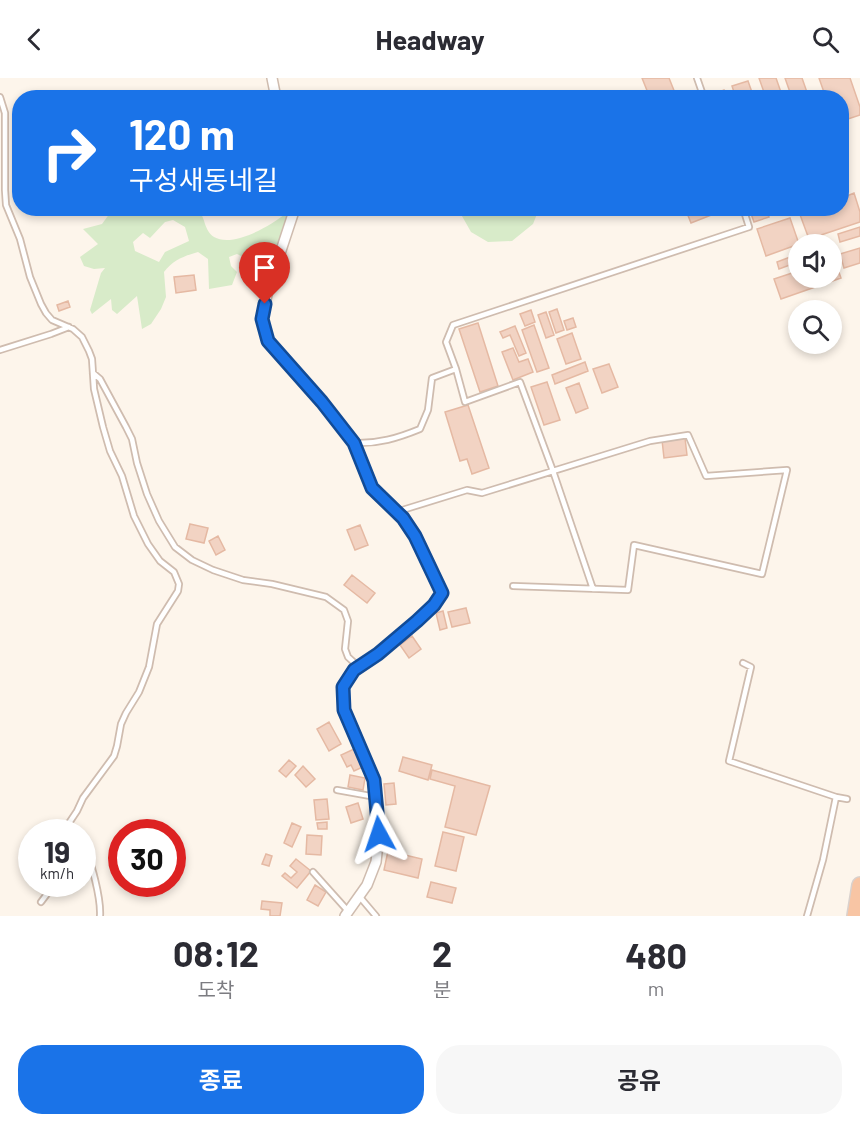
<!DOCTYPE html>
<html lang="ko">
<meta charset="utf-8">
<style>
body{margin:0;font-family:Barlow,"Noto Sans KR",sans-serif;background:#f7f7f7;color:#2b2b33;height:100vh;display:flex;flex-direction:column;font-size:22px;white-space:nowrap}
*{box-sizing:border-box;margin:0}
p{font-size:20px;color:#7c7c81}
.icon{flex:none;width:33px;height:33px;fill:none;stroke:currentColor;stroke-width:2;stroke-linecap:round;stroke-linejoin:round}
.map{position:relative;height:838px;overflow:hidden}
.drawer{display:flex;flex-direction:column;background:#fff;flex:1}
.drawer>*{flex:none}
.top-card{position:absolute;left:12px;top:12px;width:837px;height:126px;border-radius:24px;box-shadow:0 3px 9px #0003;background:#1a73e8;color:#fff;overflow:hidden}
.controls{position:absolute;left:788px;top:156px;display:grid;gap:12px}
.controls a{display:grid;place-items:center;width:54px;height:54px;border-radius:50%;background:#fff;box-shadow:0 3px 9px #0003;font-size:30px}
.speed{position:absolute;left:18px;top:741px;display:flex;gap:12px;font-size:30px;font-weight:700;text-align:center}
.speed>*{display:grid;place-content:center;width:78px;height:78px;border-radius:50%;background:#fff;box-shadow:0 3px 9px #0003;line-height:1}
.speed small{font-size:15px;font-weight:400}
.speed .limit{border:9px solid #d22;background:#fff;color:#111}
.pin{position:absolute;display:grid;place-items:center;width:51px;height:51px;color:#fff;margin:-62px -26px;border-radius:50% 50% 50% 0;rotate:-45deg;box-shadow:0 0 6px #0007}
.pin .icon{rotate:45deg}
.me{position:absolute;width:66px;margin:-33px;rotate:355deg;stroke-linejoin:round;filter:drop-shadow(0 0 4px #0008)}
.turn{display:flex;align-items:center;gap:21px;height:126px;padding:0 18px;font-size:27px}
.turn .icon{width:78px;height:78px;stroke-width:2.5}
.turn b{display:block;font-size:42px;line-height:51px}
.eta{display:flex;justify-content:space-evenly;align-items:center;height:102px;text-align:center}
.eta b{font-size:36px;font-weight:700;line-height:42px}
.primary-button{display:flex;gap:12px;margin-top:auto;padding:12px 18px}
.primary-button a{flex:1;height:69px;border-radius:24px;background:#1a73e8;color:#fff;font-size:24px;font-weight:700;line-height:69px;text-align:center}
.primary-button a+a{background:#f7f7f7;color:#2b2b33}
header{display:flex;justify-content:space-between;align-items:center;height:78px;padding:0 18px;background:#fff;font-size:27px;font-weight:700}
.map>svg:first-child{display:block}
.green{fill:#d8ebc9;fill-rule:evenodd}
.building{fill:#f2d3c3;stroke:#e5b9a3;stroke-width:1.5}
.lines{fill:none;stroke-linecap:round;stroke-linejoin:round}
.service-casing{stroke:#cfbcaf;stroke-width:8}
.minor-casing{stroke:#cfbcaf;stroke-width:12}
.trunk-casing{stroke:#d9d1cd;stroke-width:18}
.service{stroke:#fff;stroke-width:4.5}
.minor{stroke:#fff;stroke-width:9}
.trunk{stroke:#f8c5a4;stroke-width:15}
.route-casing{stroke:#114b97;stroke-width:15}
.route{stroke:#1a73e8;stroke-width:10}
</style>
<header><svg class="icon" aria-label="back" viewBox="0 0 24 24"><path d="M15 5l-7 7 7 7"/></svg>Headway<svg class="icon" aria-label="search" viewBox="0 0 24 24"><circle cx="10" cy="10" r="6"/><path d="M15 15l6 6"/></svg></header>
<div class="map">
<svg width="860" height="838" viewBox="0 0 860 838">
<rect width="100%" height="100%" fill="#fdf5eb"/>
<path class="green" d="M107,131H198C205,138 204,153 214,159C233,170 270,148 285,136L288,141L273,181L257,175L249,182L237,176L229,179L231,188L237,194L232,207L209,211L208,181L198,174C184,178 173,182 164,194L166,219L161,231L151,246L142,251L137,218L117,236L112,232L111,221L92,236L90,232L101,195L105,190L94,191L84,188L80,179L98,166L83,151L102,146L110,135ZM173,142L185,149L189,163L165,174L159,184L135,173L133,164L143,155L150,160L165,144Z
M458,131H539L533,146L512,163L488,164L471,154Z"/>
<path class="building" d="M642,0H669L677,20H650Z
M759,0H776L783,20H766Z
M785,0H802L809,20H792Z
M819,0H850L860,29V37L842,43V20H826Z
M748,3L754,20H736L732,8Z
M724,12L726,20H709V18Z
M854,115L860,134V144L809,161L799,134L810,130H842V120Z
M685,130H729L691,145Z
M749,130H766L769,139L754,144Z
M790,140L799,166L766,178L757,151Z
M860,149V158L840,164L838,156Z
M860,170V185L844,190L840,176Z
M798,176V184L779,191L777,184Z
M834,180L841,200L781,221L774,201L798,193V200H831V181Z
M194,197L196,212L176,215L174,199Z
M68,223L70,229L59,233L57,227Z
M557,231L564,252L556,255L549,234Z
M531,232L535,244L525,248L520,236Z
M546,234L554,257L546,260L538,237Z
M573,240L576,249L567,252L564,243Z
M478,245L498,308L480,314L459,251Z
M534,247L549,290L537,294L522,252Z
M515,248L526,275L519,278L510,257L503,260L500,254Z
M572,255L581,281L566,286L557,261Z
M513,270L519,284L528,281L533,294L513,302L502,274Z
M585,284L588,293L555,306L552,297Z
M609,286L618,309L602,315L593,291Z
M547,304L560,342L544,347L531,309Z
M579,305L588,330L576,335L566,310Z
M468,327L489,390L472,396L467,381L460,383L445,334Z
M685,360L687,377L664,380L662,362Z
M190,446L208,450L204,465L186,461Z
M360,447L368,467L355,472L347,452Z
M218,458L225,472L216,477L209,463Z
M352,497L375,515L367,525L344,507Z
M466,530L470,545L452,549L448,534Z
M443,533L447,550L440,552L436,535Z
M412,558L421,571L409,580L400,567Z
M329,644L341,666L329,673L317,651Z
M354,671L363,689L354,693L351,687L347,689L341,677Z
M403,679L432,687L428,702L399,693Z
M289,682L296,688L286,699L279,693Z
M303,688L315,701L306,709L295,697Z
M432,692L490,708L476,757L445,749L455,708L430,701Z
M350,697L365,700L363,712L348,709Z
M394,705L396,726L386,727L384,706Z
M327,721L329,741L316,742L314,722Z
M358,725L363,741L351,745L346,729Z
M327,744V751H318L317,745Z
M292,745L301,749L292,769L284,765Z
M443,754L464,759L456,793L435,788Z
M307,757L322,758L321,777L306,776Z
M388,773L422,781L418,800L384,792Z
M266,776L272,778L269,788L262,786Z
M296,781L311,793L297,810L282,798L285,795L291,800L297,794L290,788Z
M431,804L456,810L452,825L427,819Z
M315,807L326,814L318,828L307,822Z
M262,823L282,825L280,838H270V832L261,831Z"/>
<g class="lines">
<defs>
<path id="service" d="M697,0L704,20
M0,19L5,35V112L6,127L20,161L30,199L41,226L46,235L52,242L73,251L82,259L89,273L92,281L94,311L103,349L110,373L122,398L134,438L148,466L160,483L174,494L179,506L178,513L157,546L149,589L139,614L126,635L121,646L117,668L114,678L83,720L77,733L63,754
M0,272L51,256L69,249
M456,291L465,324L520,304L553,393L593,511
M93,295L100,301L126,349L132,361L137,385L147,416L159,443L175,469L192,482L213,492L243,502L272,506L326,519L344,532L348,543L345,571L348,579L359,589
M354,365C378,366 398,360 420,351L428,332L432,300L456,291L446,264L453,247L749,149L743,130
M396,434L467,412L482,415L650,363L688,357L706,398L787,392L762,496L634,467L628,512L513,508
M743,585L751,589L729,683L836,719
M337,712L376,719
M82,769C92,780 101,823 100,838
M313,794L348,833
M359,818L376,838
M41,824L50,812L53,806
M807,838L823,782L836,719L847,721"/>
<path id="minor" d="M272,0L276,20
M295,130L268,212L262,241L268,263L322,324L354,365L372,410L403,440L415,458L442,515L434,527L417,543L378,576L354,592L343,609L344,632L374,702L379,756L376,784L367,807L345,838"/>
<path id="trunk" d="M855,838L860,807"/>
</defs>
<use href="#service" class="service-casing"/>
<use href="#minor" class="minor-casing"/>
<use href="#trunk" class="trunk-casing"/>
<use href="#service" class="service"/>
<use href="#minor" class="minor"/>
<use href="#trunk" class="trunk"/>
</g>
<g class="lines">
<defs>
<path id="route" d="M265,226L262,241L268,263L322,324L354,365L372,410L403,440L415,458L442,515L434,527L417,543L378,576L354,592L343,609L344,632L374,702L379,756"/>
</defs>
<use href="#route" class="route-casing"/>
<use href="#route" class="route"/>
</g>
</svg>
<div class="controls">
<a><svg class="icon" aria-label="sound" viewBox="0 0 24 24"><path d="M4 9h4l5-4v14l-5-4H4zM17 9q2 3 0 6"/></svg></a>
<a><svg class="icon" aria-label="search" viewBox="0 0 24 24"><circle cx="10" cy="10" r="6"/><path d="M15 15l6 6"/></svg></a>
</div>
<div class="speed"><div>19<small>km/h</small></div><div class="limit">30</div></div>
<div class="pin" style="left:265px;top:226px;background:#d93025"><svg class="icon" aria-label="arrive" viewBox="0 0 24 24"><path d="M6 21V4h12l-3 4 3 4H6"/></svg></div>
<svg class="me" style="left:379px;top:756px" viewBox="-20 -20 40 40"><path d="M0-17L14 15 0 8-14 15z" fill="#1a73e8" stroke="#fff" stroke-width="4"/></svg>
<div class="top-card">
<div class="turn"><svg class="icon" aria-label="right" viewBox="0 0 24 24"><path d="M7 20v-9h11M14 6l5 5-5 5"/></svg><div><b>120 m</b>구성새동네길</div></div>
</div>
</div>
<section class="drawer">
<div class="eta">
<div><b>08:12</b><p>도착</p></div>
<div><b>2</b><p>분</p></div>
<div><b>480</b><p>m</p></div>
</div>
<div class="primary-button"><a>종료</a><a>공유</a></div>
</section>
